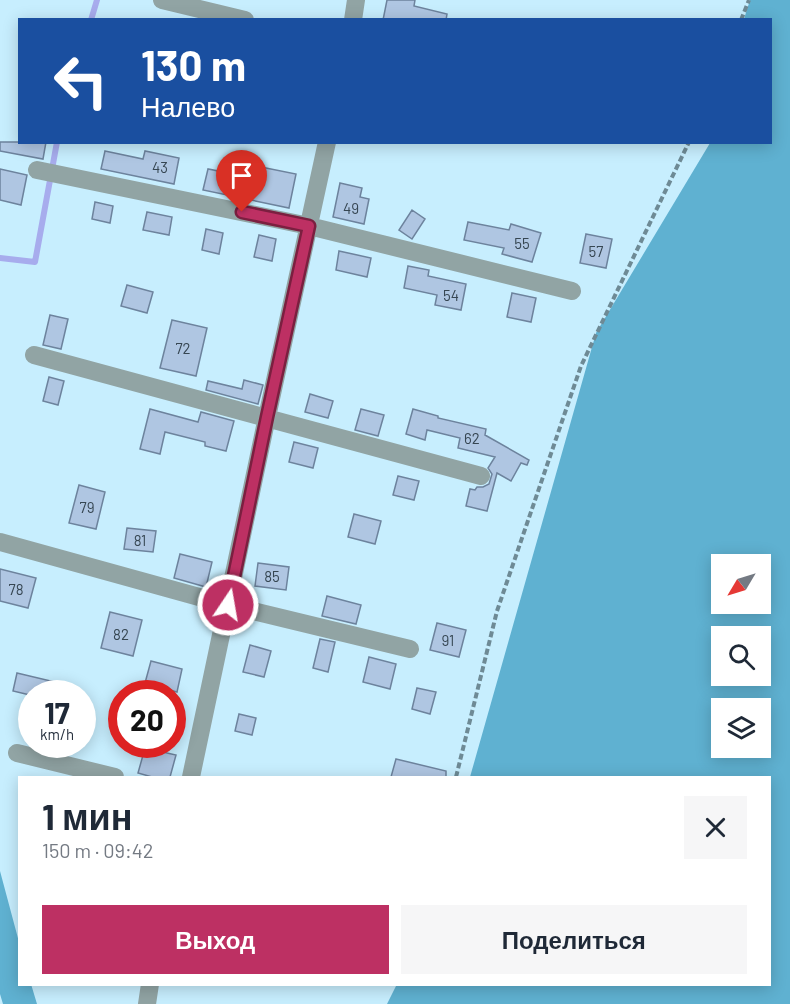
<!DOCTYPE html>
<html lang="ru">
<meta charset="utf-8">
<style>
body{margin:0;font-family:Barlow,sans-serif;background:#f6f6f7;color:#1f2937;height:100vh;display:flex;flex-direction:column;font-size:22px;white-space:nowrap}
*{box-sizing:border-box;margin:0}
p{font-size:20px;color:#747a83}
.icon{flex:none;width:33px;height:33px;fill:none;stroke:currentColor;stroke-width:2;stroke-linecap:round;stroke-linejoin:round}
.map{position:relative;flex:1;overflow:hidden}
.sheet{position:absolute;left:18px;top:776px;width:753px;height:210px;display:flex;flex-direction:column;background:#fff;border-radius:0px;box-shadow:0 3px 15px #0003}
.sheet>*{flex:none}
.hud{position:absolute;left:18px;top:18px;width:754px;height:126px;border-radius:0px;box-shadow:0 3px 15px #0003;background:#1a4fa0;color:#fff;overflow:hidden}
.needle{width:39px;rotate:232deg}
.buttons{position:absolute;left:711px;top:554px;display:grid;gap:12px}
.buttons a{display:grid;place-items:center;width:60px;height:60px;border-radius:0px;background:#fff;box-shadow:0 3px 15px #0003;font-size:30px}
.speed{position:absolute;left:18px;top:680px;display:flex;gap:12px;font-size:30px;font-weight:700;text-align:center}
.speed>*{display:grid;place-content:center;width:78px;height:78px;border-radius:50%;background:#fff;box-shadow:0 3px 15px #0003;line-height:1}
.speed small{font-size:15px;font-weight:400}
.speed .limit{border:9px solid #d22;background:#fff;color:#111}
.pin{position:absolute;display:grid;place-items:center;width:51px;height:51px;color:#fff;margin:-62px -26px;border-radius:50% 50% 50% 0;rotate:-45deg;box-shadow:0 0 6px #0007}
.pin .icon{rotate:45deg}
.me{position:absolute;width:66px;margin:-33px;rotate:12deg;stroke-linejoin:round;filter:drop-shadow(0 0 4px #0008)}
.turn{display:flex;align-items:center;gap:21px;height:126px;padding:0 24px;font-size:27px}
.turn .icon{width:78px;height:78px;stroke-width:2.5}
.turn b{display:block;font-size:42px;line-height:51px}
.round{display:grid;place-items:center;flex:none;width:63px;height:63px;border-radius:0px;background:#f6f6f7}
.headline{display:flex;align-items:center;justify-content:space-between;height:102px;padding:0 24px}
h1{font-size:36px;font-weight:700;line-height:45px}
.button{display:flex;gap:12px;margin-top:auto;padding:12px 24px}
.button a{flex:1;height:69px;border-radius:0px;background:#bd3063;color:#fff;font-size:24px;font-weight:700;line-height:69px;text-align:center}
.button a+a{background:#f6f6f7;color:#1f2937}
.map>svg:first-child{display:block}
.forest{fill:#5fb1d1;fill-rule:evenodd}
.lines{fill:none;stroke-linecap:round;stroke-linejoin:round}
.stream{stroke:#a7aced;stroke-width:6}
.building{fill:#afc6e2;stroke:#6d839d;stroke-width:1.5}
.path{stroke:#6e8a95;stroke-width:4;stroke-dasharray:6 3;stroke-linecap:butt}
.minor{stroke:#91a4a4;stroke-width:18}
.route-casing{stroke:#7b1f40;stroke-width:15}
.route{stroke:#bd3063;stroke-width:10}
.labels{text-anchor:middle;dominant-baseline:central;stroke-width:4.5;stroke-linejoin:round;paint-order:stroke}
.number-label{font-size:15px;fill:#364652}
</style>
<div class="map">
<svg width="790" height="1004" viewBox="0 0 790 1004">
<rect width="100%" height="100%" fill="#c7eefe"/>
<path class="forest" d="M750,0H790V1004H387L397,984H770V777H470L596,333L710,143L771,142V20L744,19ZM722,564H760V603H722ZM722,636H760V675H722ZM722,708H760V747H722Z
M0,871L19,942L20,984H31L37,1004H3L0,994Z"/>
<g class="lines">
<path class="stream" d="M91,20L97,0
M0,258L35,262L57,142"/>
</g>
<path class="building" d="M387,0H415L414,6L447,14L446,20H383Z
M0,142H46L43,159L0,151Z
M105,151L143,159L145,151L179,158L174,184L101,169Z
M261,167L296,174L289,208L203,190L208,169L258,179Z
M0,169L27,175L21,205L0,200Z
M340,183L362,188L360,197L369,199L364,224L333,217Z
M95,202L113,206L110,223L92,219Z
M412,210L425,219L412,239L399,230Z
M147,212L172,217L169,235L143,230Z
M468,222L509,230L511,224L541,233L532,262L502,254L504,248L464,240Z
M206,229L223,233L219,254L202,250Z
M586,234L612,239L606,268L580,263Z
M259,235L276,239L272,261L254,257Z
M339,251L371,258L367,277L336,270Z
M408,266L429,270L428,276L466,284L461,310L435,305L437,295L404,288Z
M127,285L153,292L147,313L121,306Z
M512,293L536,298L531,322L507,317Z
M50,315L68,319L61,349L43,345Z
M172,320L207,328L196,376L160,368Z
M49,377L64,381L58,405L43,401Z
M244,380L263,385L258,404L206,390L208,381L242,389Z
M310,394L333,401L328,418L305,412Z
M150,409L198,422L201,412L234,421L226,451L205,446V442L165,432L160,454L140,449Z
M361,409L384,415L378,436L355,430Z
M413,409L438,416V418L486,429L485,435L529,460L527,465L521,463L511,481L497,473L487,511L466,506L470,489L475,490L477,487H483L489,484L492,474L488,468L495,457L458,448L460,438L427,430L425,440L406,434Z
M294,442L318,448L313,468L289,462Z
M398,476L419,481L414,500L393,495Z
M79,485L105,492L96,529L69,523Z
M354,514L381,521L375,544L348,537Z
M127,528L156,531L153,552L124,549Z
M180,554L212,562L206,587L174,578Z
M258,563L289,567L286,590L255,586Z
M0,569L36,578L28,608L0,601Z
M327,596L361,605L356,624L322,616Z
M110,612L142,620L133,656L101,648Z
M437,623L466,630L459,657L430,650Z
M320,639L335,642L328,672L313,668Z
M250,645L271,651L264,677L243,672Z
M369,657L396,664L390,689L363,682Z
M151,661L182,669L177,692L145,683Z
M17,673L76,687L75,693H30V695L13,691Z
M417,688L436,692L430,714L412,709Z
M239,714L256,718L252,735L235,731Z
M145,748L176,755L170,777H152L138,773Z
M396,759L446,771V777H391Z"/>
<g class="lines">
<path class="path" d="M741,20L749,0
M456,777L497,611L581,366L689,142"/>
<path class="minor" d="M162,0L245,20
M353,20L356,0
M37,170L309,226L572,291
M34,355L481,476
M0,542L228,605L410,649
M17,753L115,777
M191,777L267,417L327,142
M147,1004L150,984"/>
</g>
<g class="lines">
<defs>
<path id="route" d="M228,605L267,417L309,226L242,212"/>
</defs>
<use href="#route" class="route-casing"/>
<use href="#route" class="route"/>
</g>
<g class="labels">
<g class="number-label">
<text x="160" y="167">43</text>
<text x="351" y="208">49</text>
<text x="522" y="243">55</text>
<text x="596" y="251">57</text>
<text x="451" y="295">54</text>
<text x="183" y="348">72</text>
<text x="472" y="438">62</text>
<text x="87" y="507">79</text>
<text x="140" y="540">81</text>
<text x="272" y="576">85</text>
<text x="16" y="589">78</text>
<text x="121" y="634">82</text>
<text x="448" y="640">91</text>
</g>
</g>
</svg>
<div class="buttons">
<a><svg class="needle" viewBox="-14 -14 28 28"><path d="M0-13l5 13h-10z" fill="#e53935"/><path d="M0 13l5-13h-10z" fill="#747a83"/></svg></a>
<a><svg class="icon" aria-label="search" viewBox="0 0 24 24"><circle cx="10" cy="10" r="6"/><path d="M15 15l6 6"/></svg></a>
<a><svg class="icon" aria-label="layers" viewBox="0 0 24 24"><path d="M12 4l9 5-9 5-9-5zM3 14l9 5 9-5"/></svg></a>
</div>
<div class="speed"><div>17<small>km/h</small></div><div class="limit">20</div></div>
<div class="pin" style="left:242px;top:212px;background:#d93025"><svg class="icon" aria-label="arrive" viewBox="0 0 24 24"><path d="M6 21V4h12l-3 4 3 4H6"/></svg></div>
<svg class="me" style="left:228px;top:605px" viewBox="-20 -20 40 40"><circle r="17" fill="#bd3063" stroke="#fff" stroke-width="3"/><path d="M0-11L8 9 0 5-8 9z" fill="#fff"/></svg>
<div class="hud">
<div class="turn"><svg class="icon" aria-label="left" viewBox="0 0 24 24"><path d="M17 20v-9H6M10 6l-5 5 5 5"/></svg><div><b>130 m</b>Налево</div></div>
</div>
<section class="sheet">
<div class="headline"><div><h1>1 мин</h1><p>150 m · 09:42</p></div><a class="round"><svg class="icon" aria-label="close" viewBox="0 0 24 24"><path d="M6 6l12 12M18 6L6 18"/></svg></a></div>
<div class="button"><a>Выход</a><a>Поделиться</a></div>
</section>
</div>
